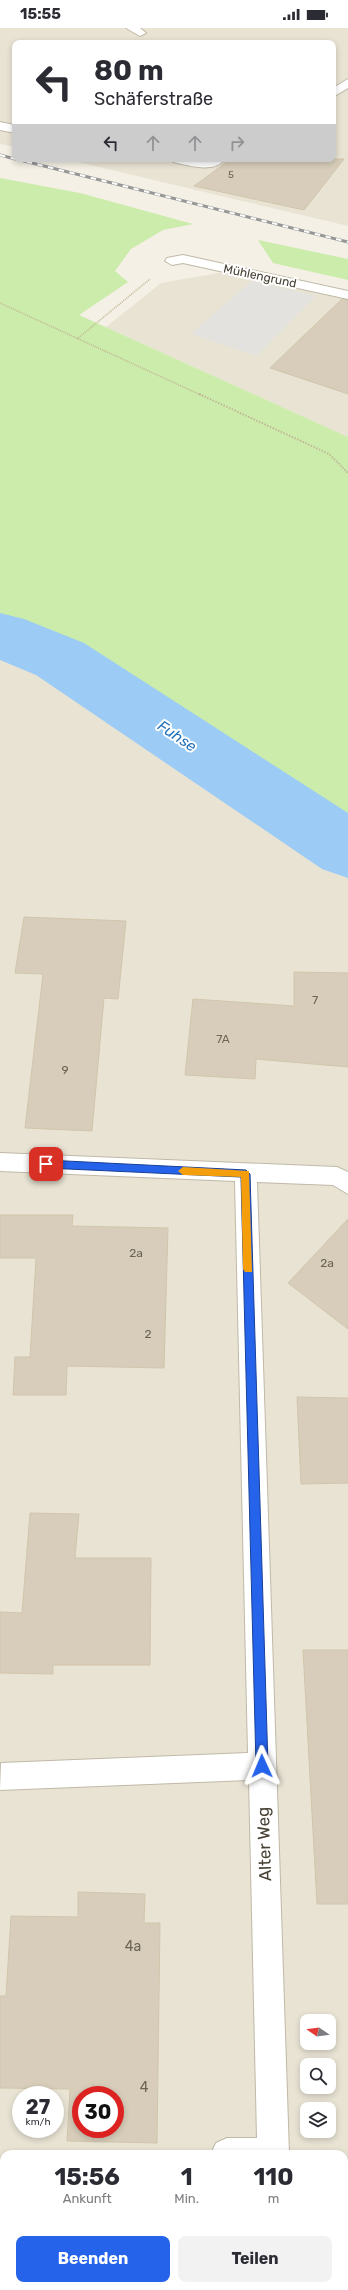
<!DOCTYPE html>
<html lang="de">
<meta charset="utf-8">
<style>
body{margin:0;font-family:Rubik,sans-serif;background:#f2f2f3;color:#2b2b33;height:100vh;display:flex;flex-direction:column;font-size:15px;white-space:nowrap}
*{box-sizing:border-box;margin:0}
p{font-size:13px;color:#7c7c81}
.icon{flex:none;width:22px;height:22px;fill:none;stroke:currentColor;stroke-width:2;stroke-linecap:round;stroke-linejoin:round}
.map{position:relative;flex:1;overflow:hidden}
.details{position:absolute;left:0px;top:2122px;width:348px;height:140px;display:flex;flex-direction:column;background:#fff;border-radius:12px 12px 0 0;box-shadow:0 2px 6px #0003}
.details>*{flex:none}
.guide{position:absolute;left:12px;top:12px;width:324px;height:122px;border-radius:8px;box-shadow:0 2px 6px #0003;background:#fff;color:#2b2b33;overflow:hidden}
.needle{width:26px;rotate:283deg}
.tools{position:absolute;left:300px;top:1986px;display:grid;gap:8px}
.tools a{display:grid;place-items:center;width:36px;height:36px;border-radius:8px;background:#fff;box-shadow:0 2px 6px #0003;font-size:20px}
.speed{position:absolute;left:12px;top:2058px;display:flex;gap:8px;font-size:20px;font-weight:700;text-align:center}
.speed>*{display:grid;place-content:center;width:52px;height:52px;border-radius:50%;background:#fff;box-shadow:0 2px 6px #0003;line-height:1}
.speed small{font-size:10px;font-weight:400}
.speed .limit{border:6px solid #d22;background:#fff;color:#111}
.pin{position:absolute;display:grid;place-items:center;width:34px;height:34px;color:#fff;margin:-17px;border-radius:8px;box-shadow:0 2px 6px #0006}
.me{position:absolute;width:44px;margin:-22px;rotate:359deg;stroke-linejoin:round;filter:drop-shadow(0 0 3px #0008)}
.turn{display:flex;align-items:center;gap:14px;height:84px;padding:0 16px;font-size:18px}
.turn .icon{width:52px;height:52px;stroke-width:2.5}
.turn b{display:block;font-size:28px;line-height:34px}
.lanes{display:flex;align-items:center;height:38px;padding:0 16px;background:#0003;justify-content:center;gap:20px;direction:ltr}
.lanes .off{opacity:.35}
.eta{display:flex;justify-content:space-evenly;align-items:center;height:68px;text-align:center}
.eta b{font-size:24px;font-weight:700;line-height:28px}
.primary-button{display:flex;gap:8px;margin-top:auto;padding:8px 16px}
.primary-button a{flex:1;height:46px;border-radius:8px;background:#2563eb;color:#fff;font-size:16px;font-weight:700;line-height:46px;text-align:center}
.primary-button a+a{background:#f2f2f3;color:#2b2b33}
.status{display:flex;justify-content:space-between;align-items:center;height:28px;padding:0 20px;background:#fff;direction:ltr}
.status svg{height:11px;fill:currentColor}
.map>svg:first-child{display:block}
.residential{fill:#e8e3d3;fill-rule:evenodd}
.green{fill:#cbecaa}
.parking{fill:#e4e2de}
.lines{fill:none;stroke-linecap:round;stroke-linejoin:round}
.river{fill:#9cccf6;fill-rule:evenodd}
.building{fill:#d7cdba;stroke:#d2c5ac;fill-rule:evenodd}
.minor-casing{stroke:#c0b9a7;stroke-width:2}
.path-far1{stroke:#c3b697;stroke-width:1.5;stroke-dasharray:1 1;stroke-linecap:butt}
.path{stroke:#c3b697;stroke-width:2;stroke-dasharray:1.5 1.5;stroke-linecap:butt}
.minor{fill:#fff;fill-rule:evenodd}
.rail-casing{stroke:#969696;stroke-width:3}
.rail{stroke:#fff;stroke-width:2;stroke-dasharray:5.5;stroke-linecap:butt}
.route{fill:#2563eb;stroke:#184099}
.slow{fill:#f59e0b}
.labels{text-anchor:middle;dominant-baseline:central;stroke-width:4;stroke-linejoin:round;paint-order:stroke}
.far-number-label{font-size:10px;fill:#6b6456}
.far-street-label{font-size:12px;fill:#474134;stroke:#fff}
.number-label{font-size:12px;fill:#6b6456}
.near-number-label{font-size:14px;fill:#6b6456}
.water-label{font-size:15px;font-style:italic;fill:#2573bb;stroke:#fff}
.near-street-label{font-size:17px;fill:#474134;stroke:#fff}
</style>
<div class="status"><b>15:55</b><svg viewBox="0 0 49 12"><path d="M0 12V9h3v3zM5 12V6h3v6zM10 12V3h3v9zM15 12V0h3v12zM26 1h20v11H26zM47 4h2v5h-2z"/></svg></div>
<div class="map">
<svg width="348" height="2262" viewBox="0 0 348 2262">
<rect width="100%" height="100%" fill="#f4f0e5"/>
<path class="residential" d="M0,0H348V198L65,131H333V15H15V119L0,116Z
M224,244L348,272V409L106,299L161,255Z
M0,620L45,638L348,839V2262H0ZM307,1993H329V2015H307ZM307,2037H329V2059H307ZM21,2067H55V2101H21ZM81,2067H115V2101H81ZM307,2081H329V2103H307ZM4,2126H344V2258H4Z"/>
<path class="green" d="M0,150L80,165L193,196L163,202L131,221L115,243L128,254L79,287L348,409V839L45,638L0,620Z
M258,212L348,231V252L273,235Z"/>
<path class="parking" d="M251,253L316,268L257,328L191,306Z"/>
<g class="lines">
<path class="river" d="M0,585L24,591L84,615L348,785V850L322,841L36,647L0,632Z"/>
</g>
<path class="building" d="M231,131H344L304,182L194,158Z
M342,271L348,272V366L270,340Z
M24,889L126,893L118,971L104,970L92,1103L25,1100L43,946L15,945Z
M294,944L348,945V1039L256,1031L255,1051L185,1047L193,971L294,978Z
M0,1187H73L72,1198L168,1200L164,1340L67,1338L66,1367H13L15,1329H30L36,1230H0Z
M348,1191V1301L288,1255Z
M297,1369L348,1370V1455L301,1456Z
M30,1485L79,1486L75,1530H151L150,1637H53V1646L0,1645V1584L22,1585Z
M303,1622H348V1876H317Z
M78,1864L145,1866L144,1895H160L157,2115L67,2113L70,2061L0,2060V1968H6L11,1888L78,1889ZM81,2067H115V2101H81Z"/>
<g class="lines">
<defs>
<path id="minor" d="M126,0H140L146,5L140,8Z
M348,51V60L333,69V60Z
M0,94L15,97V105L0,102Z
M171,131H225C215,146 187,137 173,134Z
M183,227L348,263V271L183,235L172,237L165,233L167,230Z
M0,1125L337,1139L348,1144V1166L333,1157L257,1154L289,2126H211L216,2115L227,2110H257L249,1752L0,1762L1,1735L248,1725L235,1153L0,1143Z
M263,2258H295V2262H263Z"/>
</defs>
<use href="#minor" class="minor-casing"/>
<path class="path-far1" d="M0,275L201,367
M77,311L150,251"/>
<path class="path" d="M199,366L329,426L348,445"/>
<use href="#minor" class="minor"/>
<defs>
<path id="rail" d="M0,127L15,131
M16,131L348,214"/>
</defs>
<use href="#rail" class="rail-casing"/>
<use href="#rail" class="rail"/>
</g>
<path class="route" d="M46,1132L246,1142L250,1146L268,1738L266,1742L262,1744L258,1742L256,1738L241,1149L46,1140L42,1136Z"/>
<path class="slow" d="M183,1139L249,1143L252,1244H245L243,1241L241,1149L183,1147L178,1143Z"/>
<g class="labels">
<g class="far-number-label">
<text x="231" y="147">5</text>
</g>
<g class="far-street-label">
<text transform="translate(260 248) rotate(12)">Mühlengrund</text>
</g>
<g class="number-label">
<text x="315" y="972">7</text>
<text x="223" y="1011">7A</text>
<text x="65" y="1042">9</text>
<text x="136" y="1225">2a</text>
<text x="327" y="1235">2a</text>
<text x="148" y="1306">2</text>
</g>
<g class="near-number-label">
<text x="133" y="1918">4a</text>
<text x="144" y="2059">4</text>
</g>
<g class="water-label">
<text transform="translate(177 708) rotate(34)">Fuhse</text>
</g>
<g class="near-street-label">
<text transform="translate(264 1816) rotate(-92)">Alter Weg</text>
</g>
</g>
</svg>
<div class="tools">
<a><svg class="needle" viewBox="-14 -14 28 28"><path d="M0-13l5 13h-10z" fill="#e53935"/><path d="M0 13l5-13h-10z" fill="#7c7c81"/></svg></a>
<a><svg class="icon" aria-label="search" viewBox="0 0 24 24"><circle cx="10" cy="10" r="6"/><path d="M15 15l6 6"/></svg></a>
<a><svg class="icon" aria-label="layers" viewBox="0 0 24 24"><path d="M12 4l9 5-9 5-9-5zM3 14l9 5 9-5"/></svg></a>
</div>
<div class="speed"><div>27<small>km/h</small></div><div class="limit">30</div></div>
<div class="pin" style="left:46px;top:1136px;background:#d93025"><svg class="icon" aria-label="arrive" viewBox="0 0 24 24"><path d="M6 21V4h12l-3 4 3 4H6"/></svg></div>
<svg class="me" style="left:262px;top:1738px" viewBox="-20 -20 40 40"><path d="M0-17L14 15 0 8-14 15z" fill="#2563eb" stroke="#fff" stroke-width="4"/></svg>
<div class="guide">
<div class="turn"><svg class="icon" aria-label="left" viewBox="0 0 24 24"><path d="M17 20v-9H6M10 6l-5 5 5 5"/></svg><div><b>80 m</b>Schäferstraße</div></div>
<div class="lanes"><svg class="icon" aria-label="left" viewBox="0 0 24 24"><path d="M17 20v-9H6M10 6l-5 5 5 5"/></svg><svg class="icon off" aria-label="ahead" viewBox="0 0 24 24"><path d="M12 20V5M6 11l6-6 6 6"/></svg><svg class="icon off" aria-label="ahead" viewBox="0 0 24 24"><path d="M12 20V5M6 11l6-6 6 6"/></svg><svg class="icon off" aria-label="right" viewBox="0 0 24 24"><path d="M7 20v-9h11M14 6l5 5-5 5"/></svg></div>
</div>
<section class="details">
<div class="eta">
<div><b>15:56</b><p>Ankunft</p></div>
<div><b>1</b><p>Min.</p></div>
<div><b>110</b><p>m</p></div>
</div>
<div class="primary-button"><a>Beenden</a><a>Teilen</a></div>
</section>
</div>
